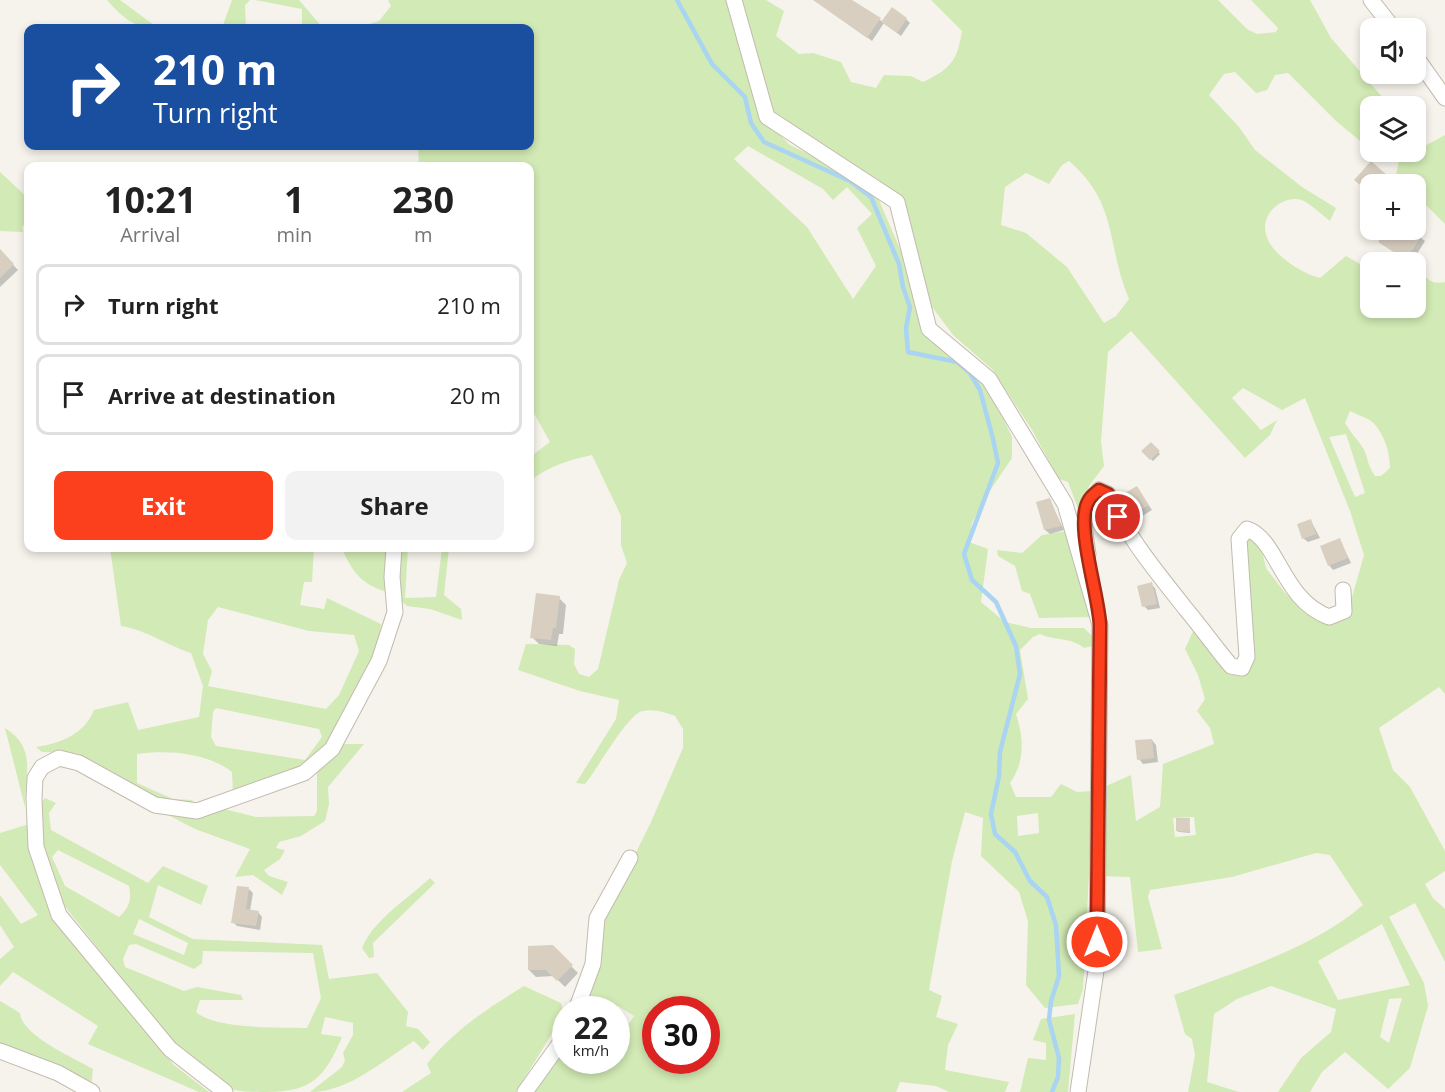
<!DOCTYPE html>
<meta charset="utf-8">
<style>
body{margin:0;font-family:"Open Sans",sans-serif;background:#f2f2f2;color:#222;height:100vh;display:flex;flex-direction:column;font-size:22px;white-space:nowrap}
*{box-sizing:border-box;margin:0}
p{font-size:20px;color:#767676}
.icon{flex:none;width:33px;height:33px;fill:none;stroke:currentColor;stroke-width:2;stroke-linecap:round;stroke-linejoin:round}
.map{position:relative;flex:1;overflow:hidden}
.details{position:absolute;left:24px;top:162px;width:510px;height:390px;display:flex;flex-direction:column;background:#fff;border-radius:12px;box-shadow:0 3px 9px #0003}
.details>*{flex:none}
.guide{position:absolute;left:24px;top:24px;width:510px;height:126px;border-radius:12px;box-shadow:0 3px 9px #0003;background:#1a4fa0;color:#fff;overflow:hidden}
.tools{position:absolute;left:1360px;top:18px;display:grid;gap:12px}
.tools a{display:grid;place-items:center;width:66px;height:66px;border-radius:12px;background:#fff;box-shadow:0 3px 9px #0003;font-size:30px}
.speed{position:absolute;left:552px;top:996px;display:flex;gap:12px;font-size:30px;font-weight:700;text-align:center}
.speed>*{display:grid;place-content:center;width:78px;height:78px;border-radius:50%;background:#fff;box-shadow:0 3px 9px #0003;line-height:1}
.speed small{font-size:15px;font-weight:400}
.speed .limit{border:9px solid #d22;background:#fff;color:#111}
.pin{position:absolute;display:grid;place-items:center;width:51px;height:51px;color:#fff;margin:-26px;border:3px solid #fff;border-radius:50%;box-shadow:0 2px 6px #0007}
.me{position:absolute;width:66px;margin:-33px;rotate:0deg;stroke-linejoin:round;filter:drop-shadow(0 0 4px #0008)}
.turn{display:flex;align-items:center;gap:21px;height:126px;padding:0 30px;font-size:27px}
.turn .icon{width:78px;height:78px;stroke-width:2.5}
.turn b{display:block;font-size:42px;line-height:51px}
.eta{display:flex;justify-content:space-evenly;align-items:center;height:102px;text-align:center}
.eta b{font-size:36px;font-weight:700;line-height:42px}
.primary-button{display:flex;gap:12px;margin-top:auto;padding:12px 30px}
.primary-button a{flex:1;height:69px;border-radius:12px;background:#fc3f1d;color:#fff;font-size:24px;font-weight:700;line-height:69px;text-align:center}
.primary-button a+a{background:#f2f2f2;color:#222}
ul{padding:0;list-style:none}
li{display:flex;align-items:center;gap:18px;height:81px;margin:0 12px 9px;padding:0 18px;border:3px solid #e0e0e0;border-radius:12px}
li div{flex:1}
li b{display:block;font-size:22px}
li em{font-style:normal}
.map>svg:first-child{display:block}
.green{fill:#d2eab5;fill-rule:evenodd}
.shadow{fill:#0003}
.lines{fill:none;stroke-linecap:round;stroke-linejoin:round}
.stream{stroke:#a9d4f2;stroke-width:4.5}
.building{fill:#d8cfc1}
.street-casing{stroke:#c2bbae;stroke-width:17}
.street{stroke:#fff;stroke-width:15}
.route-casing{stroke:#a42913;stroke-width:15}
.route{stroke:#fc3f1d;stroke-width:10}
</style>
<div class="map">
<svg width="1445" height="1092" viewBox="0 0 1445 1092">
<rect width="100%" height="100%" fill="#f6f3ec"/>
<path class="green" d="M107,0H120L158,28C135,29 122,17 107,0Z
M232,0H250L245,5L246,27L222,28Z
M255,0H299L323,28H302V9Z
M388,0H727L766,121L790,145L846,172L878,198L934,328L988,386L1012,437V458L985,498L972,523L969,542L988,549L981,602L1005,622L1031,628H1084L1092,636V646L1084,648C1071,637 1055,641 1040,634L1033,637L1020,650L1028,699L1016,714C1024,738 1025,762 1010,783L1016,797H1051L1061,784L1077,792L1093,791L1085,955L1083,989L1078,1004L1045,1008L1026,985L1028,921L1019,892L981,856L983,818L965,812L952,861L929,990L942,996L936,1017L958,1024L948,1045L945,1070L1009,1082L1005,1092H949L936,1086L900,1082L896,1092H526L565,1030L566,1060H616L617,1027L624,1031L634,1016L618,1006L615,1009H576L590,946L651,822L683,748V729L675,716C664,712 655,709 643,711C628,713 597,770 585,784L576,783L616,719L619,700L580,691L518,670L526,644L569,645L575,649L574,664L579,674L589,677L598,669L619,580L627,563L621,545V516L592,455C569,460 549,466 530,481V457L550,442L530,406V166H419L418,146H530V28H356L379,21L391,6ZM748,146L823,189L833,200L847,187L872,214L857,228L876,266L853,299L807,227L734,159ZM1038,813L1039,833L1018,836L1017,816ZM656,1010H706V1060H656Z
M736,0H766L784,11L776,36L799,54L813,53L841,62L851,82L876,88L884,75L911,76L923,82C950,69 957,62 962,31L931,0H1218L1247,29L1257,34L1276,32L1278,28L1251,0H1310L1331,38L1390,106H1371V150L1336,121L1288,73L1275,75L1267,90L1256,93L1235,72L1224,74L1209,95L1239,127L1255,150L1302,187L1336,208L1330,221C1322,215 1313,206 1304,201C1287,193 1264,210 1265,228C1265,251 1300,273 1320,278L1346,256L1371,270V308H1416V272L1419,267C1426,279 1431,285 1445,282V694L1439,687L1379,728L1393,770L1410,787L1445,851V871L1425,884L1433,898L1445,909V962L1415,903L1389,917L1424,983L1428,1006L1410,1068L1388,1089L1345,1052L1322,1072L1310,1092H1278L1301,1058L1331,1032L1336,1009L1271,986L1237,999L1214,1014L1207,1082L1239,1092H1188L1195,1055L1192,1039L1185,1034L1174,995C1237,971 1312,949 1363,905L1330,855L1316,853L1232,877L1150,890L1148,897L1162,949L1138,952L1130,877L1100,876L1104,787L1131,775L1136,821L1160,807L1163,764L1214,744L1210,728L1197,711L1205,699L1198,675L1185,649L1194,629L1243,672L1245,539L1251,535L1260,542L1266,568L1285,593L1309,615L1326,619L1348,611L1364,555L1350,511L1305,398L1282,410L1243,388L1232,398L1261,430L1277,420L1270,435L1245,458L1131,331L1108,352L1101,441L1104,466L1089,486L1082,519L1068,482L1059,479L1032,430L992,369L954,336L932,307L888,194L879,180L792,134L767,105ZM1069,161C1119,204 1106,245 1129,299L1116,316L1104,323L1067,267L1026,233L1001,225L1005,187L1026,173L1049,184L1062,165ZM1350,411C1355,414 1362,416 1368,419C1383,428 1390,452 1390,468L1381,476H1375C1367,465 1367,453 1363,448C1357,439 1351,433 1345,423ZM1346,434L1365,493L1355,497L1329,437ZM1194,817L1196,835L1175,837L1173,818ZM1382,924L1410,985L1338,1000L1318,961ZM1402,998L1389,1043L1380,1037L1389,999Z
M1445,135V224L1416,195V184H1406L1396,175L1399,160Z
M0,172L28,198V222L22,227L23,232L0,231Z
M1073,530L1092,617L1039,618L1030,594L1022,591L1015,566L998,556L997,550L1022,553L1042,535Z
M110,548H314L312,582H304L300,605L324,609L327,598L381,624C378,664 336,746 303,768C285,779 253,786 233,793L232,772C206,752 167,750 137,754V783L173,799L192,800L196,806L167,804L75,753L42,752L36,747C59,744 85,734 94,710L128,702L138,730L199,717L203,686L191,653C164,644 149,631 121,626ZM218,607L309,631L354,635L359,651L339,695L326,709L208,686L212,671L203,654L208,620ZM216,708L319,729L322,737L305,760L216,746L211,737L213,712Z
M342,548H387V592C362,585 351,571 342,548Z
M399,548H408L405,598L436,597L442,548H449L444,595L461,609L462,620L430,609L407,606L402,602L400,594Z
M5,728C37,748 25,774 25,807Z
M340,744H364L328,787L329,804L325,821L301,836L279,842L276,848L285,850L280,859L264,870L269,876L288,882L282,895L253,875L235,877L250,849L195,829L166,814L198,815L220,808L256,817L314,816L317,811V770Z
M45,798L56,803L49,813L51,830L148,883L163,866L208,886L201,905L158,885L149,917L193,939L322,945L329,979L377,973L408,1012L406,1026L418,1029L430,1042L423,1050L414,1041C382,1061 349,1092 310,1092L342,1067L345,1060L343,1053L353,1035V1023L325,1017L321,1034L342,1037C325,1077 312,1092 267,1092C258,1092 244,1092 235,1090C207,1078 182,1051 161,1028L59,899L45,859L40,832L42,802ZM58,850L129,886C132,900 129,908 119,917L65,886L52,857ZM139,919L188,943L184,955L133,934ZM136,944L194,969L202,963L203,951L313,953L321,998L307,1028C280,1027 217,1030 196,1012L200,1000H243L241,995L197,987L184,991L125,967L123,959L129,945Z
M29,824L34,866L51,911L174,1065L209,1092H199L88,1044L98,1026L13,972L0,986V959L14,947L0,925V895L21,924L38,915L0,865V833Z
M430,878L435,883L373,943L374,957L369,958L362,948C374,919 408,899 430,878Z
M524,986L561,1003L564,1014L516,1092H402L431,1073L427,1064C454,1030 488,1008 524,986Z
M0,1001L20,1013C21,1035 74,1058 93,1069L91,1087L0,1048Z
M1075,1014L1068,1092H1020L1028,1058L1046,1060V1043L1033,1040L1041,1019Z"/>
<path class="shadow" d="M817,0H851L883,22L906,19L910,23L901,36L884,23L872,41Z
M1371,163L1391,181L1388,184H1371L1370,192L1356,180Z
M1391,230H1410L1425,241L1412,262L1380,242Z
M1,252L18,270L0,287V253Z
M1151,444L1160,454L1153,461L1143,451Z
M1137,488L1152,510L1136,520L1132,516Z
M1050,501L1064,530L1050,534L1045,530L1038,503Z
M1311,521L1320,538L1308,542L1303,538Z
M1340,540L1351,563L1333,570L1329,565Z
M1151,584L1155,588L1160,608L1148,610L1144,606Z
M559,598L566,605L563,634H559L557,646L539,644L532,637Z
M1152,740L1156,745L1158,762L1143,764L1139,759Z
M1189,820L1190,833L1179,832L1177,831Z
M249,889L253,893L250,911L258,912L262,917L260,930L237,926L233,922Z
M552,947L578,973L565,987L554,976L536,977L529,970Z"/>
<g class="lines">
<path class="stream" d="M677,0L712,64L745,97L751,123L764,142L850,181L871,197L899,264L903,287L910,307L906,328L908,352L957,362L970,373L980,390L993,439L998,463L964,554L972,580L996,602L1016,646L1020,674L1000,752L999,776L991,814L995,834L1015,852L1030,881L1047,897L1056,925L1059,976L1051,1001L1049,1020L1059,1058L1058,1077L1052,1092"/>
</g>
<path class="building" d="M813,0H852L881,18L867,38Z
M892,7L907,18L897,33L881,22Z
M1371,161L1388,176L1380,184H1369L1365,189L1354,180Z
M1387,230H1413L1422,235L1406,260L1378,242Z
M0,249L14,264L0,278Z
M1151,442L1160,451L1150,460L1141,451Z
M1137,486L1149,505L1131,516L1123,503V494Z
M1050,498L1061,526L1044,530L1036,502Z
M1311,519L1316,534L1302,539L1297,524Z
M1340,538L1348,558L1328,566L1320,546Z
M1152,582L1157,604L1142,607L1137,586Z
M536,593L560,596L556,628H553L551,640L530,638Z
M1152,739L1154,758L1137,760L1135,740Z
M1176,818H1190L1189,832L1176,831Z
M237,886L249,887L246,909L259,911L256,926L231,923Z
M553,945L573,965L557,981L546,970H528V946Z"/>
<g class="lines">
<defs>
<path id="street" d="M734,0L767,117L897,202L929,329L989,379L1065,504L1100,625L1097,964L1078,1092
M1371,0L1393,28
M1416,57L1445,98
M1088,554C1084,528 1079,510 1099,490L1108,494C1127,537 1156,571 1185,608C1201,627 1215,647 1231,666L1242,668L1247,657L1239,539L1247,529C1279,540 1281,599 1329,617L1344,611L1343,590
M576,1010L593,964L597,918L630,858
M0,1051L58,1073L92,1092
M225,1092L170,1049L59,915L36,847L34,799L35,778L42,767L59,758L79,763L155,805L197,811L304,773L332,749L379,661L395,612L392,577L394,548
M525,1092L566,1035"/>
</defs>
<use href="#street" class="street-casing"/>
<use href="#street" class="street"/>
</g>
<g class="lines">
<defs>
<path id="route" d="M1097,942L1100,625C1099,595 1074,523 1089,500C1091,496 1096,493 1099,490L1108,494L1118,517"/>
</defs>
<use href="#route" class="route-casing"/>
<use href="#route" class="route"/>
</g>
</svg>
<div class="tools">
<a><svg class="icon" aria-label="sound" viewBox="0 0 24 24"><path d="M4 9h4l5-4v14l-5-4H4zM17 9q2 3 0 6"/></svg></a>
<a><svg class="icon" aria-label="layers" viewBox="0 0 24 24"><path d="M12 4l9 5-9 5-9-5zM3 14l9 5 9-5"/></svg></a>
<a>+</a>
<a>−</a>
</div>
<div class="speed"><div>22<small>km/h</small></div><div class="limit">30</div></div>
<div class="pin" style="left:1118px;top:517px;background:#d93025"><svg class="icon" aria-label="arrive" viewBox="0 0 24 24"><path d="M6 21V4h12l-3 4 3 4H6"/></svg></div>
<svg class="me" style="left:1097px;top:942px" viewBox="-20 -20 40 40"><circle r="17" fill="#fc3f1d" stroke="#fff" stroke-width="3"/><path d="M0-11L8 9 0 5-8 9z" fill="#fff"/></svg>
<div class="guide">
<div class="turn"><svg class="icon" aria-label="right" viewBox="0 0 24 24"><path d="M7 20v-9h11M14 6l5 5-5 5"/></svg><div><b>210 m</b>Turn right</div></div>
</div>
<section class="details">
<div class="eta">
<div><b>10:21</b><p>Arrival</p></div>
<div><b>1</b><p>min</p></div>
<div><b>230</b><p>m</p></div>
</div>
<ul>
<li><svg class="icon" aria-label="right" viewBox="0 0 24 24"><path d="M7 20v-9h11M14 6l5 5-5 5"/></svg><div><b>Turn right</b></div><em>210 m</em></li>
<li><svg class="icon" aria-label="arrive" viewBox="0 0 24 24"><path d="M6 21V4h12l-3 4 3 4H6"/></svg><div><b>Arrive at destination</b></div><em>20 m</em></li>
</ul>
<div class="primary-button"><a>Exit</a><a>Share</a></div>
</section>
</div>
